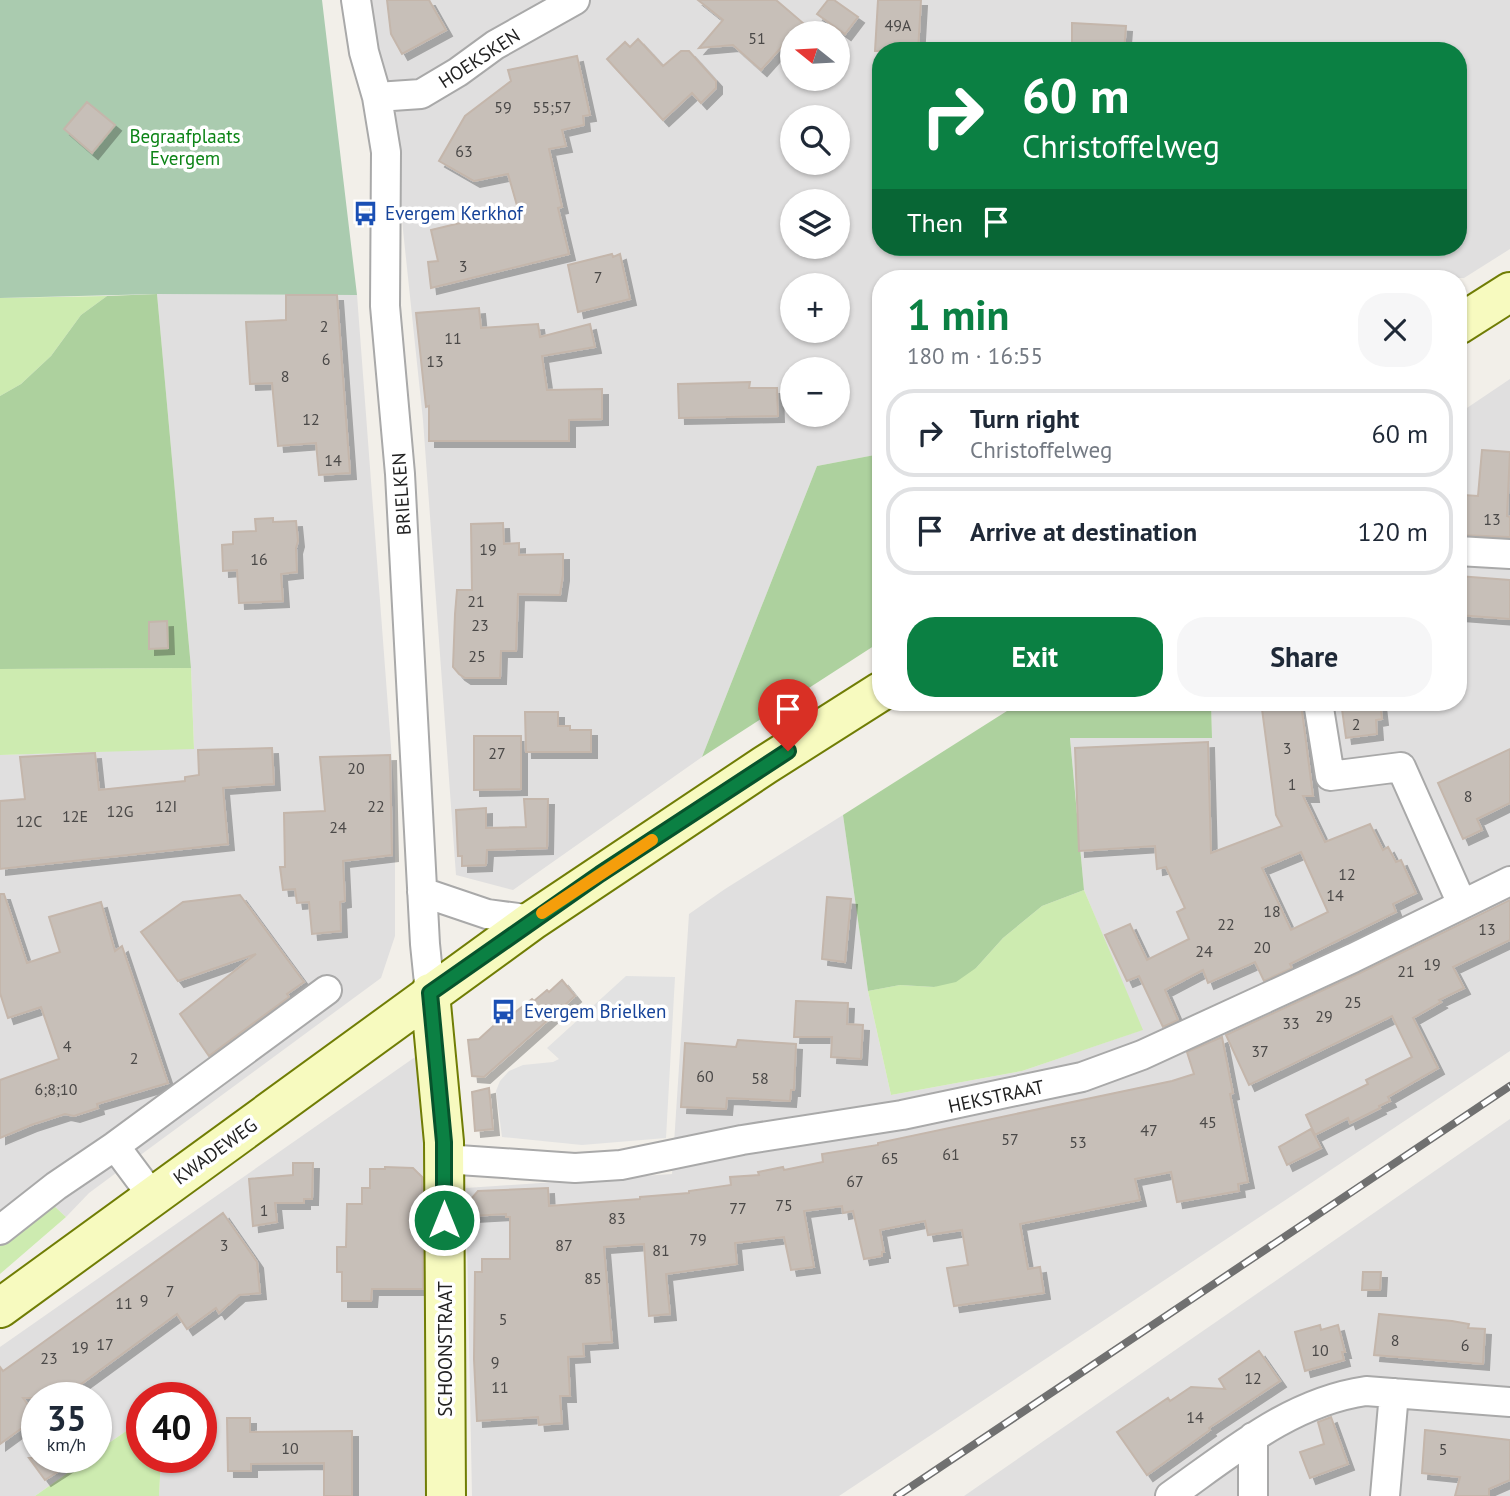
<!DOCTYPE html>
<meta charset="utf-8">
<style>
body{margin:0;font-family:"PT Sans",sans-serif;background:#f6f6f7;color:#1f2937;height:100vh;display:flex;flex-direction:column;font-size:26px;white-space:nowrap}
*{box-sizing:border-box;margin:0}
p{font-size:23px;color:#747a83}
.icon{flex:none;width:38px;height:38px;fill:none;stroke:currentColor;stroke-width:2;stroke-linecap:round;stroke-linejoin:round}
.map{position:relative;flex:1;overflow:hidden}
.details{position:absolute;left:872px;top:270px;width:595px;height:441px;display:flex;flex-direction:column;background:#fff;border-radius:28px;box-shadow:0 2px 5px #0004}
.details>*{flex:none}
.banner{position:absolute;left:872px;top:42px;width:595px;height:214px;border-radius:28px;box-shadow:0 2px 5px #0004;background:#0b8043;color:#fff;overflow:hidden}
.needle{width:46px;rotate:288deg}
.tools{position:absolute;left:780px;top:21px;display:grid;gap:14px}
.tools a{display:grid;place-items:center;width:70px;height:70px;border-radius:50%;background:#fff;box-shadow:0 2px 5px #0004;font-size:35px}
.speed{position:absolute;left:21px;top:1382px;display:flex;gap:14px;font-size:35px;font-weight:700;text-align:center}
.speed>*{display:grid;place-content:center;width:91px;height:91px;border-radius:50%;background:#fff;box-shadow:0 2px 5px #0004;line-height:1}
.speed small{font-size:18px;font-weight:400}
.speed .limit{border:10px solid #d22;background:#fff;color:#111}
.pin{position:absolute;display:grid;place-items:center;width:60px;height:60px;color:#fff;margin:-72px -30px;border-radius:50% 50% 50% 0;rotate:-45deg;box-shadow:0 0 7px #0007}
.pin .icon{rotate:45deg}
.me{position:absolute;width:77px;margin:-38px;rotate:0deg;stroke-linejoin:round;filter:drop-shadow(0 0 5px #0008)}
.turn{display:flex;align-items:center;gap:24px;height:147px;padding:0 35px;font-size:32px}
.turn .icon{width:91px;height:91px;stroke-width:2.5}
.turn b{display:block;font-size:49px;line-height:60px}
.then{display:flex;align-items:center;height:66px;padding:0 35px;background:#0003;gap:14px;font-size:26px}
.round{display:grid;place-items:center;flex:none;width:74px;height:74px;border-radius:28px;background:#f6f6f7}
.headline{display:flex;align-items:center;justify-content:space-between;height:119px;padding:0 35px}
h1{font-size:42px;font-weight:600;line-height:52px;color:#0b8043}
.button{display:flex;gap:14px;margin-top:auto;padding:14px 35px}
.button a{flex:1;height:80px;border-radius:28px;background:#0b8043;color:#fff;font-size:28px;font-weight:600;line-height:80px;text-align:center}
.button a+a{background:#f6f6f7;color:#1f2937}
ul{padding:0;list-style:none}
li{display:flex;align-items:center;gap:21px;height:88px;margin:0 14px 10px;padding:0 21px;border:4px solid #e0e1e3;border-radius:28px}
li div{flex:1}
li b{display:block;font-size:26px}
li em{font-style:normal}
.map>svg:first-child{display:block}
.residential{fill:#e0dfdf;fill-rule:evenodd}
.grass{fill:#cdebb0}
.forest{fill:#add19e}
.cemetery{fill:#aacbaf}
.parking{fill:#e2e2e2}
.building{fill:#c7bfb8;stroke:#c4b6ab;stroke-width:2;fill-rule:evenodd;filter:url(#shadow)}
.lines{fill:none;stroke-linecap:round;stroke-linejoin:round}
.street-casing{stroke:#a9a9a9;stroke-width:32}
.secondary-casing{stroke:#707d05;stroke-width:42}
.street{stroke:#fff;stroke-width:28}
.secondary{stroke:#f7fabf;stroke-width:38}
.rail-casing{stroke:#707070;stroke-width:8}
.rail{stroke:#fff;stroke-width:5;stroke-dasharray:16;stroke-linecap:butt}
.route-casing{stroke:#07532c;stroke-width:18}
.route{stroke:#0b8043;stroke-width:12}
.slow{stroke:#f59e0b;stroke-width:12}
.labels{text-anchor:middle;dominant-baseline:central;stroke-width:7;stroke-linejoin:round;paint-order:stroke}
.number-label{font-size:16px;fill:#4b4948}
.street-label{font-size:19px;fill:#222;stroke:#fff}
.park-label{font-size:19px;fill:#0c8416;stroke:#fff}
.transit-label{font-size:19px;fill:#164399;stroke:#fff;text-anchor:start}
</style>
<div class="map">
<svg width="1510" height="1496" viewBox="0 0 1510 1496">
<defs>
<filter id="shadow"><feDropShadow dx="6" dy="6" stdDeviation="0" flood-color="#0004"/></filter>
</defs>
<rect width="100%" height="100%" fill="#f2efe9"/>
<path class="residential" d="M367,0H1510V249L1464,278H880V454L817,466L702,757L513,890L456,875L423,420L397,173ZM793,33H838V79H793ZM880,51H1458V247H880ZM793,117H838V163H793ZM793,201H838V247H793ZM793,285H838V331H793ZM793,369H838V415H793Z
M157,294L357,295L395,800V936L381,978L116,1173L89,1193L66,1217L52,1204L0,1218V755L194,748L191,668Z
M1510,379V1051L839,1496H472L466,1188L672,1174L689,914L725,889L843,815L868,991L891,1095L1022,1071L1142,1030L1084,890L1070,737L1212,738L1211,702H1458V414Z
M418,1055L432,1172L430,1496H159L161,1458H201V1398H142V1420L96,1452V1398H37V1458H89L35,1496H0V1347Z
M1510,1119V1496H964Z"/>
<path class="grass" d="M107,296L81,315L51,356L21,384L0,396V298Z
M191,668L194,749L0,755V669Z
M1084,890L1143,1030L1022,1071L891,1095L868,991L900,985L934,987L976,968L1003,938L1042,906Z
M52,1204L66,1217L0,1274V1242Z
M142,1420V1458H161L159,1496H35L89,1458H96V1452Z"/>
<path class="forest" d="M157,294L191,668L0,669V396L21,384L51,356L81,315L107,296Z
M880,454V642L702,757L817,466Z
M1021,702H1211L1212,738H1070L1084,890L1042,906L1003,938L976,968L956,982L934,987L900,985L868,991L843,815Z"/>
<path class="cemetery" d="M0,0H322L357,295L157,294L0,298Z"/>
<path class="parking" d="M626,976L675,977L666,1138L582,1145L502,1137L496,1091L500,1081L509,1071L523,1065L553,1062L559,1059L547,1048Z"/>
<path class="building" d="M387,0H429L446,30L402,54L391,34Z
M698,0H776L803,23L761,70L733,45L699,48L723,20Z
M828,0H834L858,17L845,34L817,14Z
M878,0H921L918,51H875Z
M1072,23L1126,26L1124,51H1072Z
M638,39L663,66L681,51H689L716,81V88L701,103L692,93L663,120L607,59L625,42L630,47Z
M577,56L590,115L583,116L584,125L562,130L566,146L549,149L562,207L558,208L569,254L431,288L428,262L438,261L431,230L518,209L508,174L474,181L439,161L465,116L511,81L508,70Z
M87,102L115,125L92,153L64,129Z
M612,254L613,257L620,254L630,299L578,312L568,265Z
M286,295H337L350,473L319,475L316,443L278,446L272,383L250,384L246,322L286,320Z
M479,308L481,328L538,324L540,337L590,324L595,347L542,356L547,390L602,389V419L569,420V441H429V406L426,407L416,313Z
M750,382L749,388H777L778,416L679,418L678,384Z
M1482,450L1510,452L1507,516L1510,517V537L1458,535V500L1464,501V495L1478,496Z
M273,518V522L296,521L298,541L296,548L297,572L281,574L283,601L239,603L237,570L223,571L222,545L233,544V532L256,531L255,519Z
M503,523L504,544L519,543V555L563,554V575L560,595L518,594L516,651H501L500,678H465L459,674L453,667L455,614L457,590H472L471,524Z
M1458,576L1510,580V619L1458,615Z
M167,621L168,648L149,649V622Z
M1341,702H1380L1382,719L1376,720L1377,734L1346,738Z
M1301,703L1313,796H1303L1325,842L1370,824L1383,850L1388,847L1396,862L1401,860L1416,893L1393,904L1396,912L1290,964L1292,968L1264,981L1255,962L1208,983L1203,970L1165,990L1178,1020L1163,1027L1139,976L1127,981L1105,935L1130,924L1147,960L1189,939L1177,912L1185,908L1166,867L1157,869L1155,846L1079,851L1075,748L1208,742L1211,853L1282,826L1276,815L1262,709ZM1301,852L1328,912L1291,930L1262,868Z
M525,712H558V726H570V730H591V752H526Z
M474,736H521V789L474,790Z
M272,748L274,784L223,788L228,844L0,869V801L25,799L20,757L95,753L99,790L185,781V777L199,775L198,750Z
M1510,749V803L1477,819L1482,830L1463,839L1438,783Z
M390,755L392,855L343,861L345,901L340,902L341,931L312,934L309,902L297,903L295,889L283,890L280,867H285L284,813L325,811L320,757Z
M524,799H548L547,848L487,850L486,865L462,866V856H458L456,810L486,808V828L526,827Z
M0,894H4L27,963L60,952L49,917L101,902L115,951L122,946L168,1083L97,1104L98,1108L74,1116L65,1114L31,1125L0,1138V1080L59,1059L41,1007L8,1018L0,993Z
M240,895L304,982L287,994L289,997L209,1056L180,1014L256,954L178,981L141,932L183,902Z
M827,897L851,899L845,962L822,959Z
M1510,900V940L1453,967L1464,988L1439,1000L1441,1002L1413,1018L1438,1068L1388,1097L1390,1101L1379,1106L1380,1108L1350,1123L1348,1118L1315,1135L1306,1115L1368,1084L1366,1080L1412,1057L1392,1016L1249,1085L1226,1035L1360,973Z
M562,980L575,996L484,1077L472,1076L468,1040L479,1039L502,1018L504,1021L532,999L534,1001L547,990L549,992Z
M796,1001L848,1003L847,1024L863,1025L861,1059L831,1057L832,1037H794Z
M1222,1037L1233,1093L1230,1094L1248,1182L1238,1184L1239,1191L1177,1202L1171,1172L1135,1179L1140,1200L1020,1224L1028,1269L1040,1267L1044,1293L954,1306L947,1268L968,1265L962,1230L928,1235L925,1221L880,1230L884,1252H882V1256L864,1259L853,1211L843,1213L842,1206L804,1211L814,1267L791,1270L784,1237L735,1243L737,1264L666,1274L670,1314L649,1316L644,1244L604,1247L612,1342L583,1344L584,1356L568,1357L570,1396H560L562,1423L539,1425L538,1417L477,1421L474,1359L475,1272H482V1259H510V1217H506V1214L472,1216L471,1199L478,1191L548,1188L549,1206L640,1199V1197L689,1193V1191L731,1185L730,1177L759,1175L758,1172L783,1167L784,1170L823,1162L822,1154L878,1145V1143L1172,1081L1194,1074L1187,1052Z
M738,1040L796,1044L794,1090H791L790,1101L727,1098L726,1109L681,1107L685,1043L736,1047Z
M489,1088L493,1129L475,1131L472,1092Z
M1311,1129L1321,1148L1287,1165L1279,1147Z
M293,1163H313L312,1199H304V1203H275L277,1222L253,1226L249,1179L293,1175Z
M385,1167L413,1168L422,1177L423,1289H372L371,1301H342V1272H337V1247H346L347,1204H362V1188H370V1169H385Z
M223,1213L257,1262L260,1293L239,1295L219,1313L216,1308L187,1329L177,1314L62,1398H23L37,1417L0,1444V1367L3,1371L20,1359Z
M1363,1272H1381L1380,1290H1362Z
M1379,1314L1452,1321L1469,1324L1468,1328L1485,1329L1483,1364L1374,1355Z
M1320,1325L1321,1330L1338,1325L1345,1352H1342L1344,1360L1305,1371L1295,1332Z
M1259,1351L1280,1381L1209,1428L1210,1430L1147,1475L1117,1432L1168,1398L1170,1401L1191,1387L1225,1389L1219,1379Z
M1331,1417L1348,1464L1310,1478L1300,1452L1324,1444L1318,1422Z
M227,1418H250V1432L352,1431V1496H324V1463L251,1464V1471H228Z
M1425,1430L1510,1440V1480L1489,1489V1496H1455L1460,1477L1422,1473Z
M29,1458H79L45,1480Z"/>
<g class="lines">
<defs>
<path id="street" d="M356,0L364,52L377,97L386,152L385,306L400,474L425,944L430,993
M377,97L421,94L458,72L495,45L575,0
M1458,551L1510,554
M1318,702L1330,776L1401,767L1462,904
M422,892L487,914L533,920
M115,1146L153,1197
M444,1159L575,1168L621,1165L742,1140L902,1115L1082,1077L1142,1055L1353,958L1510,881
M0,1230L56,1186L115,1146L327,990
M1170,1496C1231,1453 1290,1402 1366,1391L1510,1402
M1253,1496V1437
M1385,1496L1394,1393"/>
<path id="secondary" d="M1458,325L1510,292
M430,993L444,1142L446,1496
M0,1308L533,920L765,765L880,692"/>
</defs>
<use href="#street" class="street-casing"/>
<use href="#secondary" class="secondary-casing"/>
<use href="#street" class="street"/>
<use href="#secondary" class="secondary"/>
<defs>
<path id="rail" d="M897,1496L1510,1086"/>
</defs>
<use href="#rail" class="rail-casing"/>
<use href="#rail" class="rail"/>
</g>
<g class="lines">
<defs>
<path id="route" d="M444,1220V1142L430,993L600,874L788,751"/>
</defs>
<use href="#route" class="route-casing"/>
<use href="#route" class="route"/>
<path class="slow" d="M542,913L652,840"/>
</g>
<defs>
<symbol id="bus-bare" viewBox="-9 -9 18 18"><path d="M-5-6H5V4H4V6H2V4H-2V6H-4V4H-5ZM-3.5-4V0h7V-4ZM-3.5 1.2v1.5H-2V1.2ZM2 1.2v1.5H3.5V1.2Z" fill="#1a4fb4" stroke="#fff" stroke-width="2.5" paint-order="stroke"/></symbol>
</defs>
<g fill-rule="evenodd">
<use href="#bus-bare" x="348" y="196" width="35" height="35"/>
<use href="#bus-bare" x="486" y="994" width="35" height="35"/>
</g>
<g class="labels">
<g class="number-label">
<text x="898" y="25">49A</text>
<text x="757" y="38">51</text>
<text x="503" y="107">59</text>
<text x="552" y="107">55;57</text>
<text x="464" y="151">63</text>
<text x="463" y="266">3</text>
<text x="598" y="277">7</text>
<text x="324" y="326">2</text>
<text x="453" y="338">11</text>
<text x="326" y="359">6</text>
<text x="435" y="361">13</text>
<text x="285" y="376">8</text>
<text x="311" y="419">12</text>
<text x="333" y="460">14</text>
<text x="1492" y="519">13</text>
<text x="488" y="549">19</text>
<text x="259" y="559">16</text>
<text x="476" y="601">21</text>
<text x="480" y="625">23</text>
<text x="477" y="656">25</text>
<text x="1356" y="724">2</text>
<text x="1287" y="748">3</text>
<text x="497" y="753">27</text>
<text x="356" y="768">20</text>
<text x="1292" y="784">1</text>
<text x="1468" y="796">8</text>
<text x="166" y="806">12I</text>
<text x="376" y="806">22</text>
<text x="120" y="811">12G</text>
<text x="75" y="816">12E</text>
<text x="29" y="821">12C</text>
<text x="338" y="827">24</text>
<text x="1347" y="874">12</text>
<text x="1335" y="895">14</text>
<text x="1272" y="911">18</text>
<text x="1226" y="924">22</text>
<text x="1487" y="929">13</text>
<text x="1262" y="947">20</text>
<text x="1204" y="951">24</text>
<text x="1432" y="964">19</text>
<text x="1406" y="971">21</text>
<text x="1353" y="1002">25</text>
<text x="1324" y="1016">29</text>
<text x="1291" y="1023">33</text>
<text x="67" y="1046">4</text>
<text x="1260" y="1051">37</text>
<text x="134" y="1058">2</text>
<text x="705" y="1076">60</text>
<text x="760" y="1078">58</text>
<text x="56" y="1089">6;8;10</text>
<text x="1208" y="1122">45</text>
<text x="1149" y="1130">47</text>
<text x="1010" y="1139">57</text>
<text x="1078" y="1142">53</text>
<text x="951" y="1154">61</text>
<text x="890" y="1158">65</text>
<text x="855" y="1181">67</text>
<text x="784" y="1205">75</text>
<text x="738" y="1208">77</text>
<text x="264" y="1210">1</text>
<text x="617" y="1218">83</text>
<text x="698" y="1239">79</text>
<text x="224" y="1245">3</text>
<text x="564" y="1245">87</text>
<text x="661" y="1250">81</text>
<text x="593" y="1278">85</text>
<text x="170" y="1291">7</text>
<text x="144" y="1300">9</text>
<text x="124" y="1303">11</text>
<text x="503" y="1319">5</text>
<text x="1395" y="1340">8</text>
<text x="105" y="1344">17</text>
<text x="1465" y="1345">6</text>
<text x="80" y="1347">19</text>
<text x="1320" y="1350">10</text>
<text x="49" y="1358">23</text>
<text x="495" y="1362">9</text>
<text x="1253" y="1378">12</text>
<text x="500" y="1387">11</text>
<text x="1195" y="1417">14</text>
<text x="290" y="1448">10</text>
<text x="1443" y="1449">5</text>
</g>
<g class="street-label">
<text transform="translate(479 58) rotate(-33)">HOEKSKEN</text>
<text transform="translate(401 494) rotate(-94)">BRIELKEN</text>
<text transform="translate(996 1096) rotate(-12)">HEKSTRAAT</text>
<text transform="translate(215 1151) rotate(-36)">KWADEWEG</text>
<text transform="translate(445 1349) rotate(-90)">SCHOONSTRAAT</text>
</g>
<g class="park-label">
<text x="185" y="136">Begraafplaats<tspan x="185" dy="22">Evergem</tspan></text>
</g>
<g class="transit-label">
<text x="385" y="213">Evergem Kerkhof</text>
<text x="524" y="1011">Evergem Brielken</text>
</g>
</g>
</svg>
<div class="tools">
<a><svg class="needle" viewBox="-14 -14 28 28"><path d="M0-13l5 13h-10z" fill="#e53935"/><path d="M0 13l5-13h-10z" fill="#747a83"/></svg></a>
<a><svg class="icon" aria-label="search" viewBox="0 0 24 24"><circle cx="10" cy="10" r="6"/><path d="M15 15l6 6"/></svg></a>
<a><svg class="icon" aria-label="layers" viewBox="0 0 24 24"><path d="M12 4l9 5-9 5-9-5zM3 14l9 5 9-5"/></svg></a>
<a>+</a>
<a>−</a>
</div>
<div class="speed"><div>35<small>km/h</small></div><div class="limit">40</div></div>
<div class="pin" style="left:788px;top:751px;background:#d93025"><svg class="icon" aria-label="arrive" viewBox="0 0 24 24"><path d="M6 21V4h12l-3 4 3 4H6"/></svg></div>
<svg class="me" style="left:444px;top:1220px" viewBox="-20 -20 40 40"><circle r="17" fill="#0b8043" stroke="#fff" stroke-width="3"/><path d="M0-11L8 9 0 5-8 9z" fill="#fff"/></svg>
<div class="banner">
<div class="turn"><svg class="icon" aria-label="right" viewBox="0 0 24 24"><path d="M7 20v-9h11M14 6l5 5-5 5"/></svg><div><b>60 m</b>Christoffelweg</div></div>
<div class="then">Then<svg class="icon" aria-label="arrive" viewBox="0 0 24 24"><path d="M6 21V4h12l-3 4 3 4H6"/></svg></div>
</div>
<section class="details">
<div class="headline"><div><h1>1 min</h1><p>180 m · 16:55</p></div><a class="round"><svg class="icon" aria-label="close" viewBox="0 0 24 24"><path d="M6 6l12 12M18 6L6 18"/></svg></a></div>
<ul>
<li><svg class="icon" aria-label="right" viewBox="0 0 24 24"><path d="M7 20v-9h11M14 6l5 5-5 5"/></svg><div><b>Turn right</b><p>Christoffelweg</p></div><em>60 m</em></li>
<li><svg class="icon" aria-label="arrive" viewBox="0 0 24 24"><path d="M6 21V4h12l-3 4 3 4H6"/></svg><div><b>Arrive at destination</b></div><em>120 m</em></li>
</ul>
<div class="button"><a>Exit</a><a>Share</a></div>
</section>
</div>
